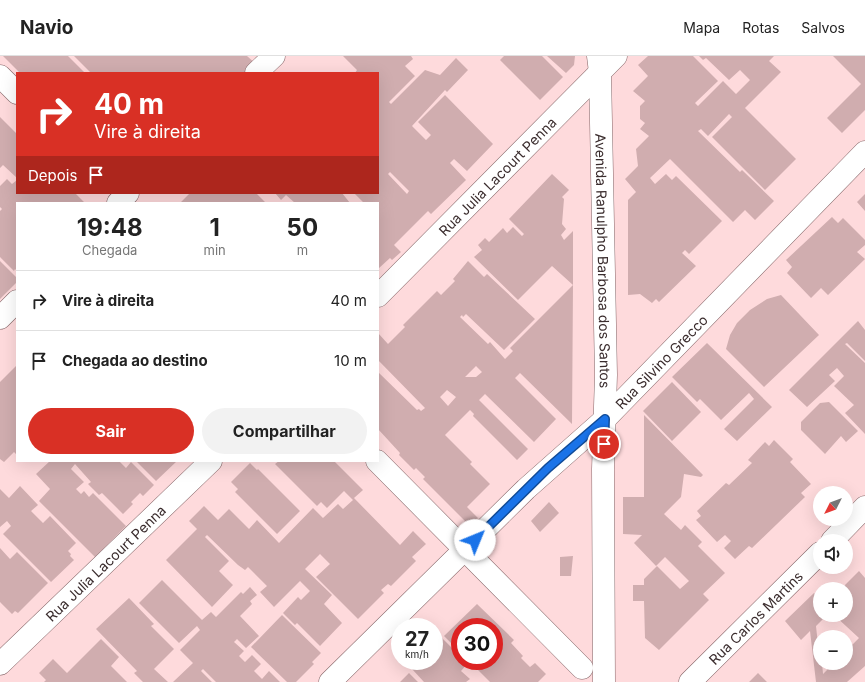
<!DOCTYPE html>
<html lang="pt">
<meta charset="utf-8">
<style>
body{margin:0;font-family:Inter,sans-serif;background:#f2f2f2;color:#222;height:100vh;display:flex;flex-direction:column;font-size:15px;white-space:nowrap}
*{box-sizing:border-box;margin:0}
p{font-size:13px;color:#767676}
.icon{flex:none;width:22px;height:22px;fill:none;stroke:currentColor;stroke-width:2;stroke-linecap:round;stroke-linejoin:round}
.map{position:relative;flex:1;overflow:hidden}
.side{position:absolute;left:16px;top:146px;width:363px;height:260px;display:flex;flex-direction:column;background:#fff;border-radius:0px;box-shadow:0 4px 16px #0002}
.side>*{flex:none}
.banner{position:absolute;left:16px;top:16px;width:363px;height:122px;border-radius:0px;box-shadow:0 4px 16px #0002;background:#d93025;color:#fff;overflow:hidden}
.needle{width:26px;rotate:228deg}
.buttons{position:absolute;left:813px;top:430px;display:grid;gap:8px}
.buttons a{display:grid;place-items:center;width:40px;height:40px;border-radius:50%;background:#fff;box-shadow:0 4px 16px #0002;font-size:20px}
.speed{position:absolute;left:391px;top:562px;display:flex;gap:8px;font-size:20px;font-weight:700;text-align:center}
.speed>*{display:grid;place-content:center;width:52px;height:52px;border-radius:50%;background:#fff;box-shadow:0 4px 16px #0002;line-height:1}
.speed small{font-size:10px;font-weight:400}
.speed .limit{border:6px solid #d22;background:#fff;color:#111}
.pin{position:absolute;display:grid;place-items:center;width:34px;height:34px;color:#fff;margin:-17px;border:2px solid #fff;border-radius:50%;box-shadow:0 1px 4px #0007}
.me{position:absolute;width:44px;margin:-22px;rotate:45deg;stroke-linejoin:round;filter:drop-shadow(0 0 3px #0008)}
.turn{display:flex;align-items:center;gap:14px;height:84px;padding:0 12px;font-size:18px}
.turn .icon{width:52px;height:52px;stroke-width:2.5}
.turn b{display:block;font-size:28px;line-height:34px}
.then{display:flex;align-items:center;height:38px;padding:0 12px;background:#0003;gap:8px;font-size:15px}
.eta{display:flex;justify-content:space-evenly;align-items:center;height:68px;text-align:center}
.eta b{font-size:24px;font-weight:700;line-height:28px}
.primary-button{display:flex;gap:8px;margin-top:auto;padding:8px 12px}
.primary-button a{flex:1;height:46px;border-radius:24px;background:#d93025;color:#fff;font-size:16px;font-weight:700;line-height:46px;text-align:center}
.primary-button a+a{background:#f2f2f2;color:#222}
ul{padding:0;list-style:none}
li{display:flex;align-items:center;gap:12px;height:60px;padding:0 12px;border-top:1px solid #e0e0e0}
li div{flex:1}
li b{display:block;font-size:15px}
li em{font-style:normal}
header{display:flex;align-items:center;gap:24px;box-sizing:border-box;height:56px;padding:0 20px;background:#fff;border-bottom:1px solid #e0e0e0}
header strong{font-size:19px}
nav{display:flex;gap:22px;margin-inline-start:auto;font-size:14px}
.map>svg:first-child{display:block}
.building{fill:#d0adaf;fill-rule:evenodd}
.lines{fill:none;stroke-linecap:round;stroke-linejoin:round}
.street-casing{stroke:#856668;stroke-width:23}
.street{stroke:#fff;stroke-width:22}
.route-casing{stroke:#114b97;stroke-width:10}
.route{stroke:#1a73e8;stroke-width:7}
.labels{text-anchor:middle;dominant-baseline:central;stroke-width:4;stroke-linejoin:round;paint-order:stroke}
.street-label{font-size:14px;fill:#3a2c2d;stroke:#fcedee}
</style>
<header>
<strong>Navio</strong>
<nav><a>Mapa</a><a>Rotas</a><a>Salvos</a></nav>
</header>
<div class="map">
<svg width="865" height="626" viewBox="0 0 865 626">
<rect width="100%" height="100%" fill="#fedadc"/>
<path class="building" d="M3,0H68L85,17H20Z
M74,0H247L257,9L249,17H91Z
M343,0H411L413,3L405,10L415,20L389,46L391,48L425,14L440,19L456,2L468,14L447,36L445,34L412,70L426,84L431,79L418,66L445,39L493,88L467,115L454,103L450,107L466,124L431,158L428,155L394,189L401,196L392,204L390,202L378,213V147H364L354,137H378V17H355L357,14ZM390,116L409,135L407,138L388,118Z
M504,0H542L563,21L540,44L500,4Z
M547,0H575L574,9L566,17Z
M648,0H693L718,25L695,47L698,50L723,25L736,38L750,24L740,14L729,24L706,2L703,4L699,0H774L769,5L781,16L745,52L796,103L765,134L712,81L732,61L729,58L708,80L701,73L698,75L740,116L742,114L774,145L755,164L745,154L733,166L670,103L650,122L655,128L666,118L672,124L676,120L722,165L689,198L685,194L682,197L696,210L659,246L656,243L652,247L640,238L628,239V144L636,136L625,123L638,110L636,93L649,80L640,73L645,67L640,63V50L645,45L633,35L648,20L638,9Z
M833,0H865V54L842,77L827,62L861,28Z
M0,61L17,78V122L3,109L0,112Z
M552,118L569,134L562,141L564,143L562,168L566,173L561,179L564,184L573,175V229L552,210L518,244L474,201L482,194L478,189L485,182L489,186L503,172L507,177L513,171L522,180L524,178L509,163Z
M7,123L12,128L17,124V137H75L85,147H17V215L15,213L14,215L0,201V155L2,153L0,151V130Z
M190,137H256L266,147H180Z
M275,137H342L350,147H295L286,139L281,144Z
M865,138V155L857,146Z
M832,161L838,167L843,162L865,184V189L857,196L865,203L828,239L821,232L811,242L787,217L792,211L786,204Z
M0,205L17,222V226L0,243Z
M468,205L484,221L487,218L535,263L504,294L466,258L463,261L462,259L460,261L488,288L490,286L505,303L513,295L510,292L573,229L572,368L520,317L515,322L556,363L534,386L485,338L479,344L528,393L517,404L473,360L474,358L470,354L445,379L472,406L470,408L490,428L467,451L478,462L470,470L423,423L425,421L416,412L414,414L399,399L400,397L378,373V316L417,354L419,353L421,355L425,352L378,304V277L388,288L405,271L403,269L437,235L441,239L455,225L453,223ZM476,310L482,316L476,321H465ZM447,334L456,341L448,350L440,341Z
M781,239L819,279L764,331L726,293L730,279L737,267L750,254L767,243Z
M858,265L865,274V305L847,287L845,288L865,307V378L845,357L854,349L834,330L844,320L837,312L829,319L835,325L807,351L789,334Z
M707,287L772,351L737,385L724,373L754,343L749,337L721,364L700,343L697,346L672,321Z
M17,309V399L14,396L4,406L0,403V326Z
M672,326L701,356L672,385L643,355Z
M829,346L858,375L846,386L841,380L825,398L801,374V366L820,347Z
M644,359L703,419L701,421L684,418L681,441L664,458L681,474L685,469L702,486L698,490L725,517L703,538L709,544L659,594L645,582L644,545H633V529H644V523L657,510L680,533L689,525L665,501L656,510L634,487L642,479L623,478V441H644Z
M774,384L793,403L790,406L811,428L801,437L805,441L752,492L749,490L735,503L724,492L731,485L725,479L717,486L696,464L701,460L697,455L726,427L729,429L752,407L748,404L765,386L769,390Z
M50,405H119L126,412L131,406L154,429L143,440L140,437L131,446L133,448L123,458L102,437L99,439L88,428L91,426L75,408L71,413L84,426L76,433L81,438L84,435L89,441L93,437L126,470L95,501L39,445L50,433L36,418Z
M136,405H177L156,425Z
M279,405H334L363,434L354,442L400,489L413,475L426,488L412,501L416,505L391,530L388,528L381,534L384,537L358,563L316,521L330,508L320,498L305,513L332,539L324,548L342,567L320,590L297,567L295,569L283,557L298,541L301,544L310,535L300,525L274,551L260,536L267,530L248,511L245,514L238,509L207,479L205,481L229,505L219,515L233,529L212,551L166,504L197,473L189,465L204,450L218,464L229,453L249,473L257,464L279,487L313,452L323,462L338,448L343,453L353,444L344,435L327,452L321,446L317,450L275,408Z
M250,407L257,414L258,413L300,455L277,478L235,436L238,433L231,426Z
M20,430L38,449L31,455L43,467L50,460L76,487L68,495L71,498L70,500L74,504L51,526L3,478L11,470L7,465L0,471V433L9,442Z
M549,446L559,457L540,476L531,465Z
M0,492L10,503L17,496L48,527L18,557L15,555L12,558L0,546Z
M573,500L571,520H560V501Z
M859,515L865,522V610L847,626H816L810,575L801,584L785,565L814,537L820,544V559H827L816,570L820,607H822L823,618L834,607H846V595L859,582L834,559H846V533H841Z
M162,524L202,564L211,556L216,561L241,536L243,538L250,531L257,539L250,545L252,548L240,560L259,580L246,592L237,583L234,586L244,595L239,600L245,606L252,599L261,608L254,615L262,623L269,615L280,626H216L203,613L201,615L212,626H173L193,607L180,594L200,574L197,570L179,587L139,547Z
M129,542L154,568L151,570L174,593L154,613L168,626H143L134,617L137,615L96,573Z
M477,548L514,584L511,587L523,600L521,602L530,611L535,607L546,618L538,626H490L469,605H494V571H460V596L444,580Z
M282,559L321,597L312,606L314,608L296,626H287L251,591Z
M439,579L460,600V605H465L468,607L461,615L470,623L466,626H424L412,613L415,610L410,605H434V584Z
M101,583L119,601L111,610L127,626H44L46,624L39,617L53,603L67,617Z
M409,617L418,626H400Z
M758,617L767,626H749Z"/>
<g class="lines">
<defs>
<g id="street">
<path id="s1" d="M598,0L600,16L606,319L603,413L604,626"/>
<path d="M256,17L274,0"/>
<path d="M0,20L17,37"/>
<path d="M118,147L128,137"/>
<path id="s2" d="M378,240L616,0"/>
<path d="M0,262L17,245"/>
<path d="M377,405L582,612"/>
<path d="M832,485L865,451"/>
<path id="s3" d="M0,608L211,405"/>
<path id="s4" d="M330,626L526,433L605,363L865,96"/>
<path id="s5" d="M690,626L820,497"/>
</g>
</defs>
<use href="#street" class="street-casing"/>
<use href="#street" class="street"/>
</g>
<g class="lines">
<defs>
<path id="route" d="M475,484L548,412L605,363L604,388"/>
</defs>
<use href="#route" class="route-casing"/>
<use href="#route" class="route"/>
</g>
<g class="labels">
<g class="street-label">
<text stroke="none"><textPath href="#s2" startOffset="169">Rua Julia Lacourt Penna</textPath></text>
<text stroke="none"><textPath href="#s1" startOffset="205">Avenida Ranulpho Barbosa dos Santos</textPath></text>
<text stroke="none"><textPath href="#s4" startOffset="461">Rua Silvino Grecco</textPath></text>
<text stroke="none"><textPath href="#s3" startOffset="146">Rua Julia Lacourt Penna</textPath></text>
<text stroke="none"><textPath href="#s5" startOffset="92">Rua Carlos Martins</textPath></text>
</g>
</g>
</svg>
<div class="buttons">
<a><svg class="needle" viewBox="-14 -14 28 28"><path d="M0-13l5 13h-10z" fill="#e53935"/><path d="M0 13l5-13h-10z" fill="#767676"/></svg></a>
<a><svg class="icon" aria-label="sound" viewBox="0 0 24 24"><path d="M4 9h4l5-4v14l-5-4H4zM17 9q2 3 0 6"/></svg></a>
<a>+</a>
<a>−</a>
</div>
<div class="speed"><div>27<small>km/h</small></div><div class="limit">30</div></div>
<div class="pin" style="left:604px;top:388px;background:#d93025"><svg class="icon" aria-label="arrive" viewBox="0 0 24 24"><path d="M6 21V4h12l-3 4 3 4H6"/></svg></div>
<svg class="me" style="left:475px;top:484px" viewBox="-20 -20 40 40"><circle r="19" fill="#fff"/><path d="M0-13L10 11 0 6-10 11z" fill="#1a73e8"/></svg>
<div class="banner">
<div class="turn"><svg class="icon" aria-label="right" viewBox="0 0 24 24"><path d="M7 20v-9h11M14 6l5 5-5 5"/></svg><div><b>40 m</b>Vire à direita</div></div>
<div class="then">Depois<svg class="icon" aria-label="arrive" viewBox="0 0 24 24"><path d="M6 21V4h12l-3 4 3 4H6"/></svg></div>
</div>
<section class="side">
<div class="eta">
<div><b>19:48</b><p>Chegada</p></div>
<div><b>1</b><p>min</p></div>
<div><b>50</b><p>m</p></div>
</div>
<ul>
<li><svg class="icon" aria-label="right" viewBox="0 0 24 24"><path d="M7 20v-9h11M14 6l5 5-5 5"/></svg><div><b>Vire à direita</b></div><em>40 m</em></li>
<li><svg class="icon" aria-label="arrive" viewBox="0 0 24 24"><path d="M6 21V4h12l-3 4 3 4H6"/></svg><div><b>Chegada ao destino</b></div><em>10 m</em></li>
</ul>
<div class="primary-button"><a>Sair</a><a>Compartilhar</a></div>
</section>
</div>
